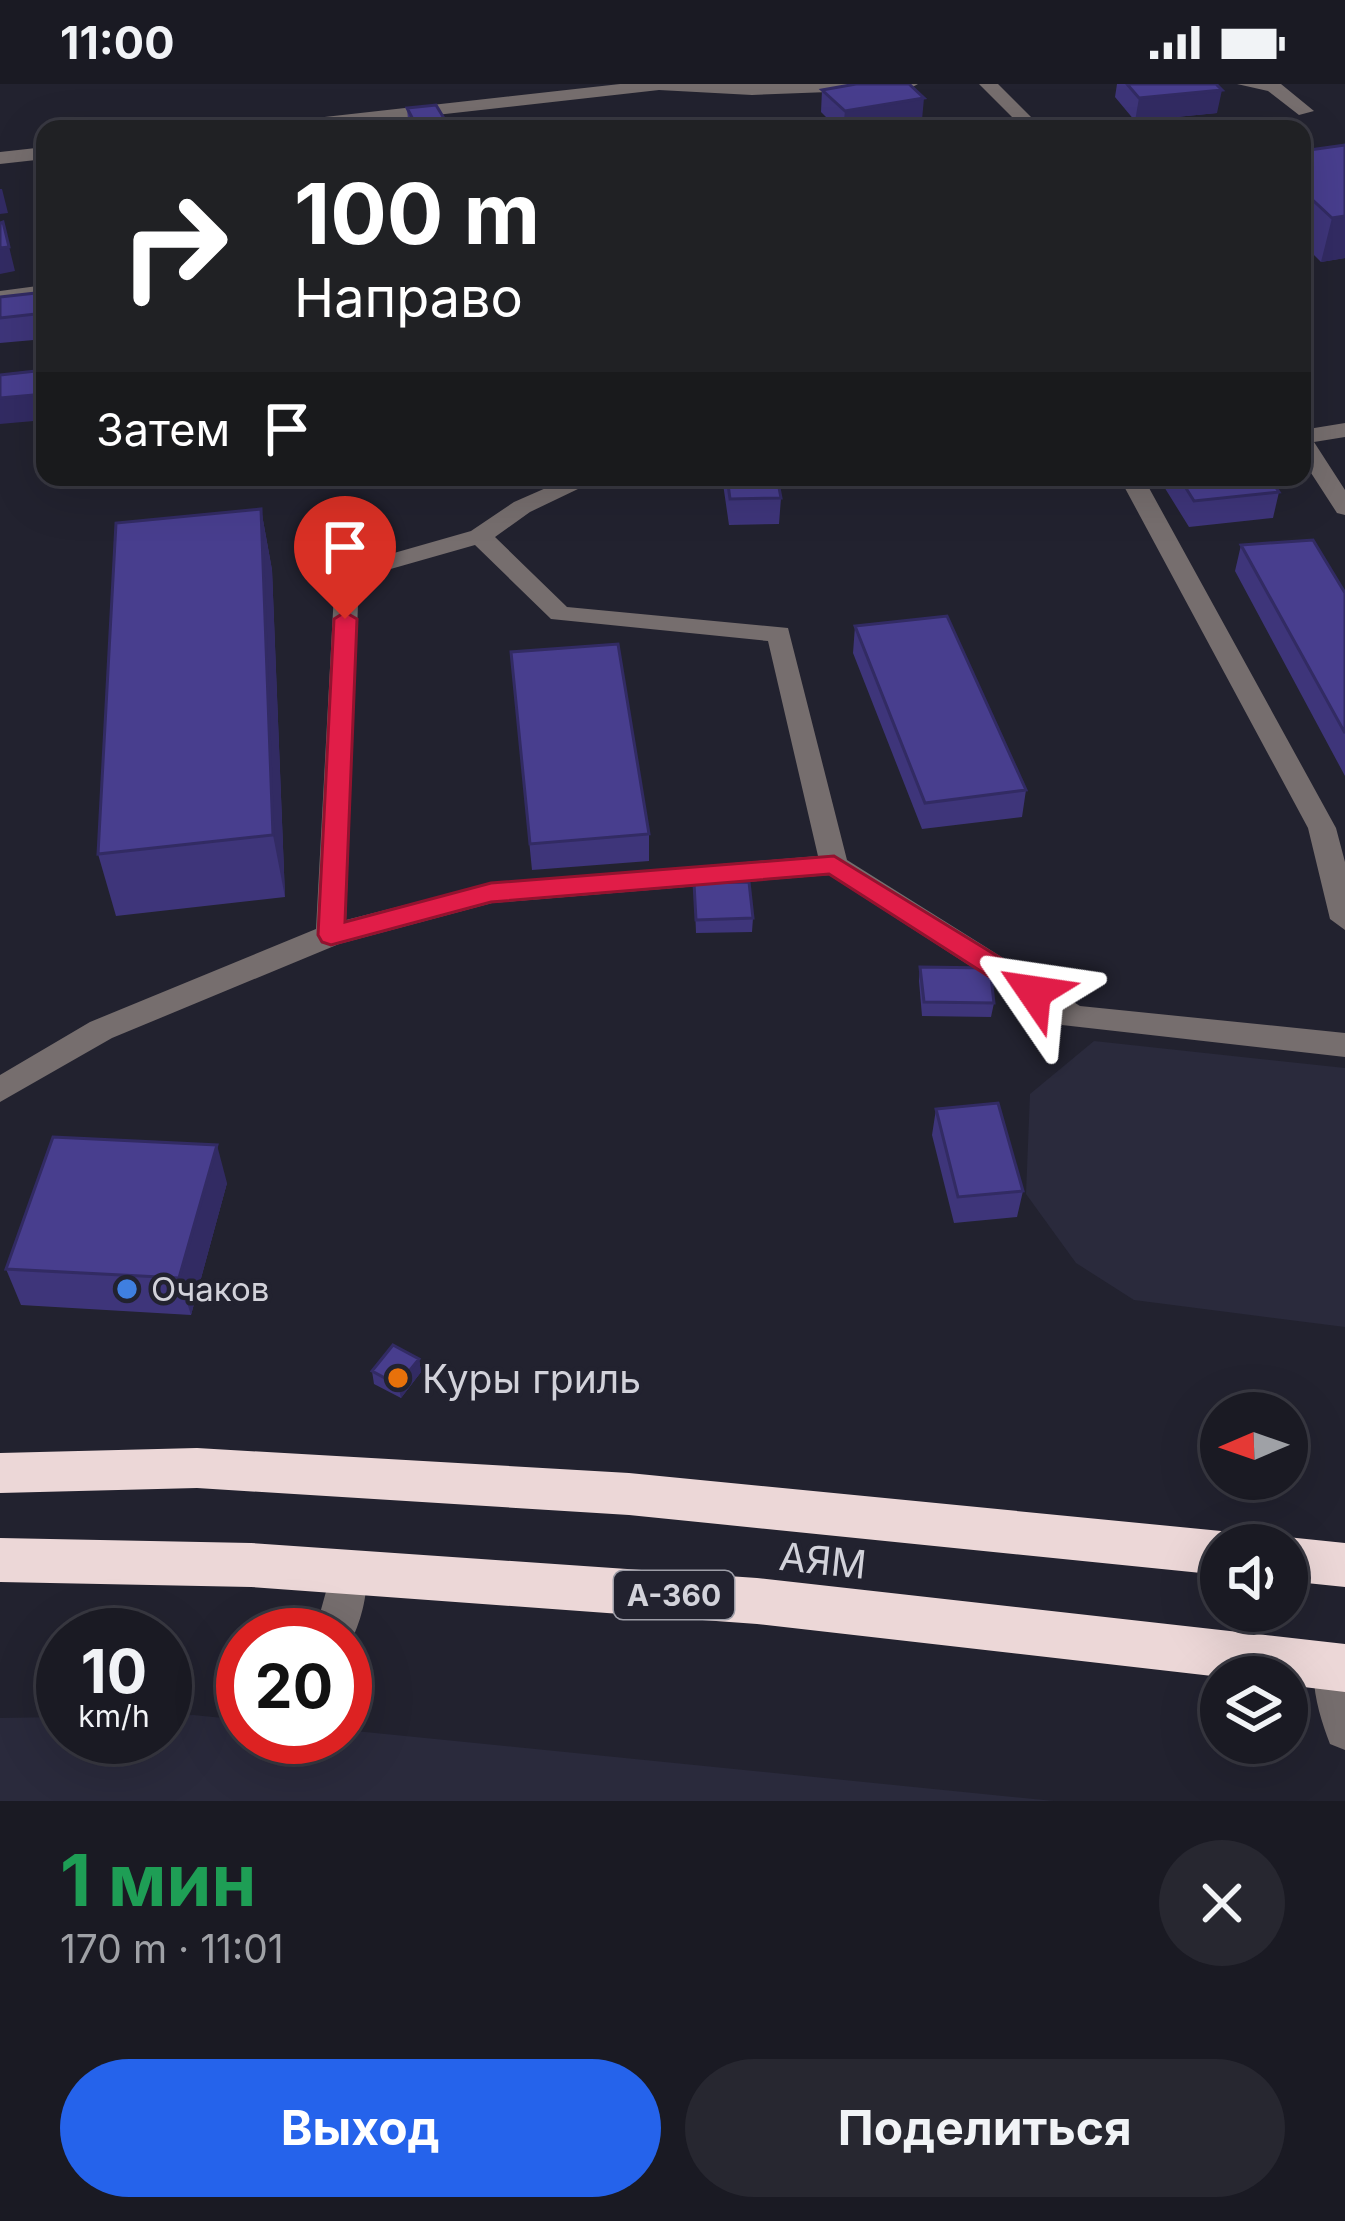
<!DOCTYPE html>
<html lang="ru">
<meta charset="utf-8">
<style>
body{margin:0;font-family:Inter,sans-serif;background:#272730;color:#f1f3f6;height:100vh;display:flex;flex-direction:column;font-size:45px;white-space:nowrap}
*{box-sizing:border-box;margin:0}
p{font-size:39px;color:#9fa1a6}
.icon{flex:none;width:66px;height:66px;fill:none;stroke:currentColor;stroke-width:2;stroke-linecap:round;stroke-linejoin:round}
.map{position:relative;height:1717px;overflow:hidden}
.drawer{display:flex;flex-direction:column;background:#1a1a23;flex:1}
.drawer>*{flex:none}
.top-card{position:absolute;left:36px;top:36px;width:1275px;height:366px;border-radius:24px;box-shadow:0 12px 48px #0002,0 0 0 3px #383841;background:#202124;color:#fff;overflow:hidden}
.needle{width:78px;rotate:268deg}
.buttons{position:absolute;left:1200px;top:1308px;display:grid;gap:24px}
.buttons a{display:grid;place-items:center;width:108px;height:108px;border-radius:50%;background:#1a1a23;box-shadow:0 12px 48px #0002,0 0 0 3px #383841;font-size:60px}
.speed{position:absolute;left:36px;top:1524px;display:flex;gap:24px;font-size:60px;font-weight:700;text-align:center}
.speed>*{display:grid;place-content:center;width:156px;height:156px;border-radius:50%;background:#1a1a23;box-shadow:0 12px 48px #0002,0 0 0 3px #383841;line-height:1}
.speed small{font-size:30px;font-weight:400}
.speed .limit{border:18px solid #d22;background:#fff;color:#111}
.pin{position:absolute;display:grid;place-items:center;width:102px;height:102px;color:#fff;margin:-123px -51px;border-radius:50% 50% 50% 0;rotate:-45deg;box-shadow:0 0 12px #0007}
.pin .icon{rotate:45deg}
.me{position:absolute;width:132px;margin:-66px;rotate:302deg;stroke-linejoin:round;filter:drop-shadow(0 0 9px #0008)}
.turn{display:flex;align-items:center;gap:42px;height:252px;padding:0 60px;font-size:54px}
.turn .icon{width:156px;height:156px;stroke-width:2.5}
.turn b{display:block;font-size:84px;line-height:102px}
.then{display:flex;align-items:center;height:114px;padding:0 60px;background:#0003;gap:24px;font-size:45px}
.round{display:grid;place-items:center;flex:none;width:126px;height:126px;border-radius:63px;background:#272730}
.headline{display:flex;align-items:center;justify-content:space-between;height:204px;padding:0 60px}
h1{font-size:72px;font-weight:700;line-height:90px;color:#1e9e55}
.button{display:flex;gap:24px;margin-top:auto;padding:24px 60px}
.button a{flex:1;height:138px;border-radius:72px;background:#2563eb;color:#fff;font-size:48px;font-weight:700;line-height:138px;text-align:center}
.button a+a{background:#272730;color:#f1f3f6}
.status{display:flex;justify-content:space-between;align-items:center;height:84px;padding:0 60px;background:#1a1a23;direction:ltr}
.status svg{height:33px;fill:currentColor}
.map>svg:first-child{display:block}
.built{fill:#2a2a3c}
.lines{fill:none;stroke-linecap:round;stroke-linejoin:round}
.minor{fill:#766e6e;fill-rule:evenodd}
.highway{fill:#ecd7d7;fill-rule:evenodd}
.wall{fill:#3e357a}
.shaded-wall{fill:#322b63}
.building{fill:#483e8e;stroke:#322b63;stroke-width:3}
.route{fill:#e11d48;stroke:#92132f;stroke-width:3}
.shop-dot{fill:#3f7fe0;stroke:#22222f;stroke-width:4.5}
.food-dot{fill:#e8710a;stroke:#22222f;stroke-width:4.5}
.labels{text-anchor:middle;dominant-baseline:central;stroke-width:9;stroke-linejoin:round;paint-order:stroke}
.shield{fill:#22222f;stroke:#9d9da7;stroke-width:3}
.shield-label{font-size:30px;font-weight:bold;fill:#d2d2da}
.poi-label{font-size:33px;fill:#d2d2da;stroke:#22222f;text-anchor:start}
.near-poi-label{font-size:39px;fill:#d2d2da;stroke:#22222f;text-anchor:start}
.near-street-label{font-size:39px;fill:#d2d2da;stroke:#22222f}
</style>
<div class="status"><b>11:00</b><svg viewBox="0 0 49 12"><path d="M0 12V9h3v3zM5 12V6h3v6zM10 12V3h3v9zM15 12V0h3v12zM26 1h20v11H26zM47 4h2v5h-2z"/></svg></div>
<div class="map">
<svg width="1345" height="1717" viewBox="0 0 1345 1717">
<rect width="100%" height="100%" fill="#22222f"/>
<path class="built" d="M1094,957L1345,984V1243L1134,1216L1076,1179L1026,1110L1030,1010Z
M193,1631L243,1636V1653H345V1646L1054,1717H0V1634L63,1633V1653H165V1632Z"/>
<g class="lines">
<path class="minor" d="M620,0H918L909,5L752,11L659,6L311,45H253L262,40Z
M979,0H998L1043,45H1024Z
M1237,0H1281L1314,27L1299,31L1268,7Z
M45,63V75L0,80V68Z
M45,201V213L0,219V207Z
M1345,339V353L1314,358L1345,406V431L1337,429L1302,375V346Z
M571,393H603L530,428L495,453L567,523L788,544L847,776L1080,922L1345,949V973L1062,941L829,791L492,819L339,860L112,954L0,1018V991L90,938L316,845L335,490L338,485L471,447L514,418ZM475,461L551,535L768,557L818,772L492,799L346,836L359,494Z
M1119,393H1143L1336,744L1345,778V846L1330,835L1308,744Z
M349,1470L363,1475C373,1498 360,1547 345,1566V1551H314L335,1475Z
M1332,1562L1345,1568V1666L1330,1660C1320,1634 1307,1593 1318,1568Z"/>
<path class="highway" d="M197,1364L629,1389L1221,1447L1238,1454L1241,1461H1221V1491L629,1431L197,1404L0,1409V1369Z
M1287,1453L1345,1459V1503L1287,1497V1461H1270Z
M0,1454L251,1459L757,1494L1345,1560V1608L1287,1601V1593H1221L757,1540L251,1503L0,1498Z"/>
</g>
<path class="wall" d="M1117,0H1216L1217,29L1135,37L1115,13Z
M822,6L922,36L873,45H838L821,28Z
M407,24L448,45H413L408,36Z
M1345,61V174L1321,178L1302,159V67Z
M45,208V255L0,259V213Z
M722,393H777L781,414L779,440L729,441Z
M1158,393H1269L1279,408L1273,434L1189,443Z
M261,425L272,486L285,813L116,832L98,770Z
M1241,461L1345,509V692L1235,487Z
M855,542L1026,706L1022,733L922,745L853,569Z
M513,595L649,750V777L532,786Z
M694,799L753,834L752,848L696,849Z
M920,883L994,919L991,933L922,932L919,897Z
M936,1025L1023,1107L1017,1133L954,1139L932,1051Z
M227,1099L191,1231L21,1221L6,1185Z
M419,1275L421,1288L401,1314L374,1300L372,1287Z"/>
<path class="shaded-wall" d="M1222,6L1217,29L1135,37L1139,14Z
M924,14L922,36L873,45H843L845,27Z
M0,105H2L8,129L0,130Z
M1345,132V174L1321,178L1332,134Z
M3,138L15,187L0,190V164Z
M45,310V336L0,340V314Z
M261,425L272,486L285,813L273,751Z
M217,1061L227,1099L191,1231L179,1194Z
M419,1275L421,1288L401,1314L398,1301Z"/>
<path class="building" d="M856,0H909L924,14L845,27L822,6Z
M1127,0H1216L1222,6L1139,14Z
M436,21L448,41L418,45L407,24Z
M675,35L686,45H618Z
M729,38L735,45H702L700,43Z
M1345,61V132L1332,134L1302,106V67Z
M3,138L9,163L0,164V139Z
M45,208V229L0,234V213Z
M45,286V310L0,314V291Z
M727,393H777L781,414L730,415Z
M1179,393H1269L1279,408L1194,417Z
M261,425L273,751L98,770L116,439Z
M1313,456L1345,509V649L1241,461Z
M947,532L1026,706L925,719L855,542Z
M618,560L649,750L530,760L511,568Z
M749,798L753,834L696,836L694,799Z
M920,883L990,884L994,919L924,918Z
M998,1019L1023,1107L958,1113L936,1025Z
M53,1053L217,1061L179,1194L6,1185Z
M393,1261L419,1275L398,1301L372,1287Z"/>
<path class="route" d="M345,528L357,535L345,838L491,799L834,772L1043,900L1047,908L1034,918L1024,915L829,790L491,818L331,861L322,858L318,851L334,535Z"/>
<circle class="shop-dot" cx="127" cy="1205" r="12"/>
<circle class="food-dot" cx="398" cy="1294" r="12"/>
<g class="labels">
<rect class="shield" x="614" y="1487" width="120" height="48" rx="9"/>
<g class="shield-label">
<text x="674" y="1511">А-360</text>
</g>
<g class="poi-label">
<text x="151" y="1205">Очаков</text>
</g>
<g class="near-poi-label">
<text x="422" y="1294">Куры гриль</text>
</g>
<g class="near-street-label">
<text transform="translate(823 1476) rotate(6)">АЯМ</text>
</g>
</g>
</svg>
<div class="buttons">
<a><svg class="needle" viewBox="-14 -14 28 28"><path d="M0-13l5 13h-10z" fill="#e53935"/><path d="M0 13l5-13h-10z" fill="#9fa1a6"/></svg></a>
<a><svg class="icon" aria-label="sound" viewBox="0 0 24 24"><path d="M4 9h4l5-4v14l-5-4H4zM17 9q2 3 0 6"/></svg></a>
<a><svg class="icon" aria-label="layers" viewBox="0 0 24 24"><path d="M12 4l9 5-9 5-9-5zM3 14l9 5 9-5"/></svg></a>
</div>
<div class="speed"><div>10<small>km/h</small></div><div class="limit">20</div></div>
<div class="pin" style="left:345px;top:535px;background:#d93025"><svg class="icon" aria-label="arrive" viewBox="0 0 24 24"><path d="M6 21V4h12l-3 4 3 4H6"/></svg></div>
<svg class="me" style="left:1034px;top:908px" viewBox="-20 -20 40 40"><path d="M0-17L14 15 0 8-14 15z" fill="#e11d48" stroke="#fff" stroke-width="4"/></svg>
<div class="top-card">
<div class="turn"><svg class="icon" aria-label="right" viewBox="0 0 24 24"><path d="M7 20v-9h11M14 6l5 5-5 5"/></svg><div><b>100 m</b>Направо</div></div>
<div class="then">Затем<svg class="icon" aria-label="arrive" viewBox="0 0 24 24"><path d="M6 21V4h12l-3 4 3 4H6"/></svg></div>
</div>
</div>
<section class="drawer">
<div class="headline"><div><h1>1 мин</h1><p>170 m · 11:01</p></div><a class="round"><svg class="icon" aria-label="close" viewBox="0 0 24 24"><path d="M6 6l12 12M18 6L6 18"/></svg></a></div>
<div class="button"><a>Выход</a><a>Поделиться</a></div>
</section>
